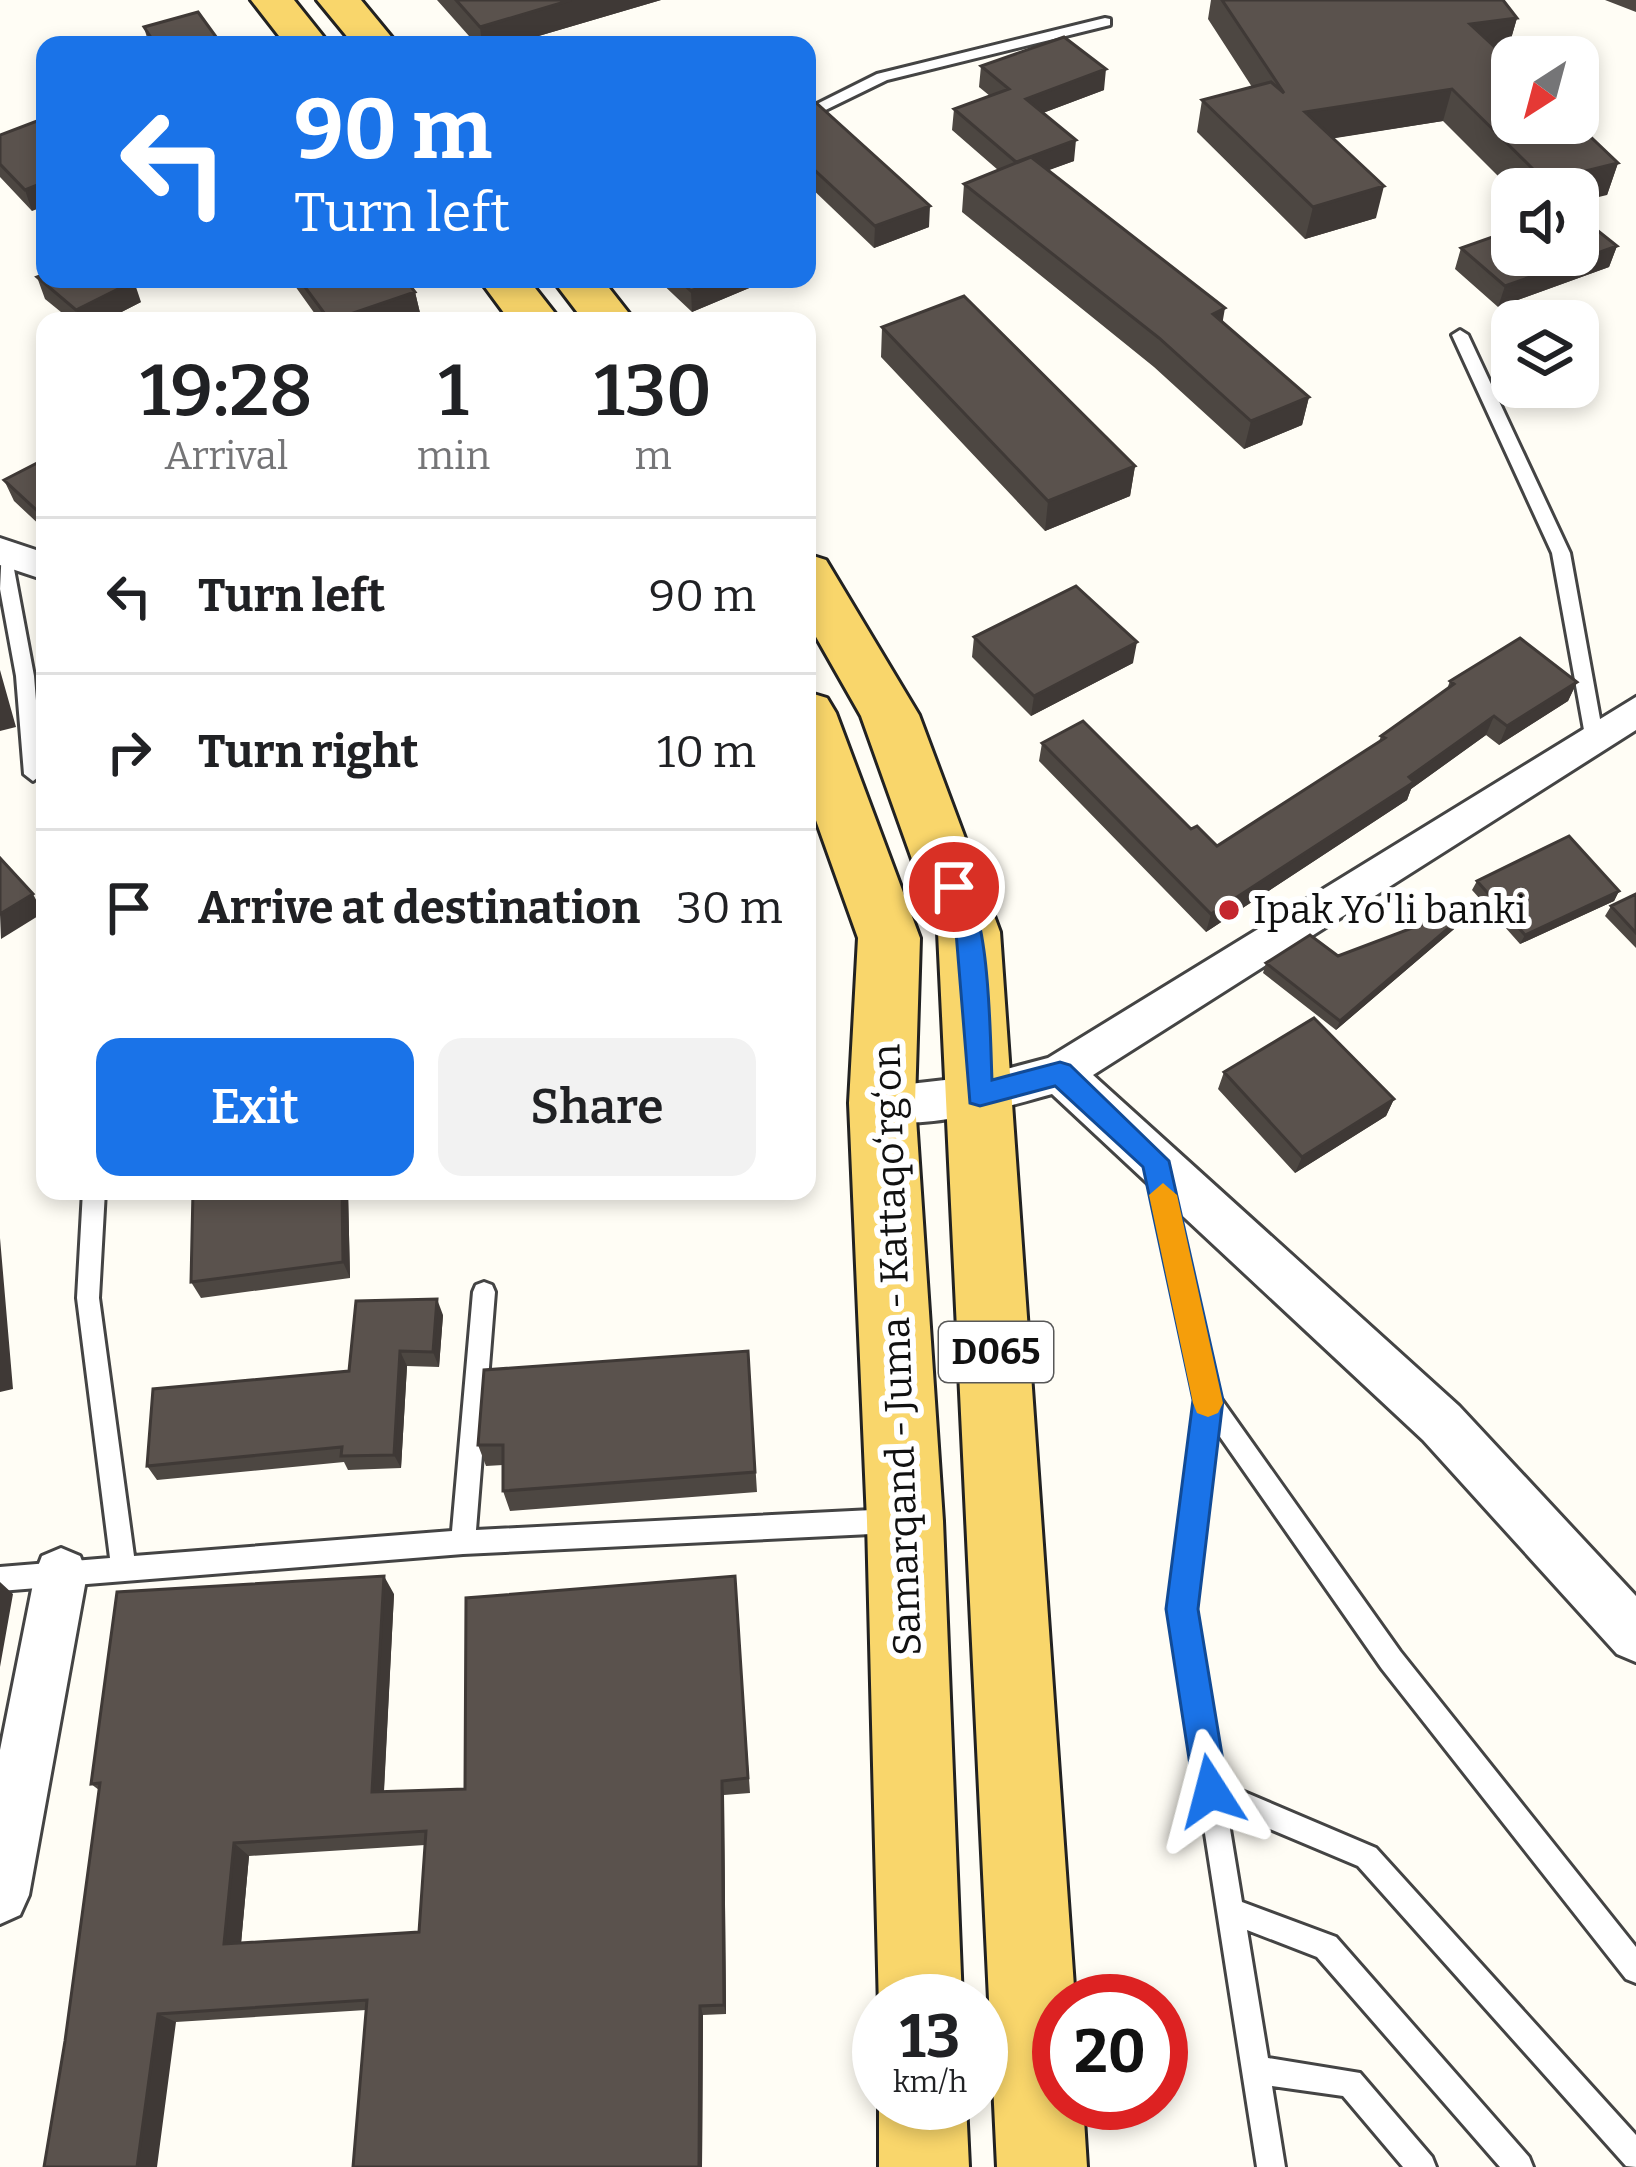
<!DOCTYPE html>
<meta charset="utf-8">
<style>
body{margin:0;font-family:Bitter,serif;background:#f2f2f2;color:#202124;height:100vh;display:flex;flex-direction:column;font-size:45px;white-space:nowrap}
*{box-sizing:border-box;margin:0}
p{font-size:39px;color:#757577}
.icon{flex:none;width:66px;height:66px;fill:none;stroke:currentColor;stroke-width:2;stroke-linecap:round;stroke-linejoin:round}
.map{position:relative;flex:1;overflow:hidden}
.drawer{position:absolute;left:36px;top:312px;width:780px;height:888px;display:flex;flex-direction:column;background:#fff;border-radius:24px;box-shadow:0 6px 18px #0003}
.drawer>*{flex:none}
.banner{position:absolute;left:36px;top:36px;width:780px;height:252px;border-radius:24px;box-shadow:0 6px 18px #0003;background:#1a73e8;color:#fff;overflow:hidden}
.needle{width:78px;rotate:216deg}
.buttons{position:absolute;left:1491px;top:36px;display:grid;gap:24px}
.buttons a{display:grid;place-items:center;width:108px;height:108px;border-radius:24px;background:#fff;box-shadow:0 6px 18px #0003;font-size:60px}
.speed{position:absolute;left:852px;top:1974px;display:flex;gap:24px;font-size:60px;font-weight:700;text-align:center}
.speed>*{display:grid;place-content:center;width:156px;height:156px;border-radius:50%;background:#fff;box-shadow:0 6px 18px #0003;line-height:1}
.speed small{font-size:30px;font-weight:400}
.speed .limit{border:18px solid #d22;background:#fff;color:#111}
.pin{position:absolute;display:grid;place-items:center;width:102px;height:102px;color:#fff;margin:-51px;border:6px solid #fff;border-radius:50%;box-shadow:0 3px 12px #0007}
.me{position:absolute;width:132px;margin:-66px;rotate:351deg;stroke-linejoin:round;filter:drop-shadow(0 0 9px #0008)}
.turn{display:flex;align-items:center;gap:42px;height:252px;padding:0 60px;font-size:54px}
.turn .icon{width:156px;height:156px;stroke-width:2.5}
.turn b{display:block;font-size:84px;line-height:102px}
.eta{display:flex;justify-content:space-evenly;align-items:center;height:204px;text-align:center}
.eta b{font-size:72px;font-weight:600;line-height:84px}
.cta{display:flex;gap:24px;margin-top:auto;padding:24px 60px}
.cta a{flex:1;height:138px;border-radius:24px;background:#1a73e8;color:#fff;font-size:48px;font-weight:600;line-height:138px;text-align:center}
.cta a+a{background:#f2f2f2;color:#202124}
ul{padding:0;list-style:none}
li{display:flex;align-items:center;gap:36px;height:156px;padding:0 60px;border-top:3px solid #e0e0e0}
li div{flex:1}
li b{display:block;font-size:45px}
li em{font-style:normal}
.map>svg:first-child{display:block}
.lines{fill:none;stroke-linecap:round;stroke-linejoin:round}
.service-casing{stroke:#444;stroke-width:6}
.minor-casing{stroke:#444;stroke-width:6}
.primary-casing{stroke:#222;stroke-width:6}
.service{fill:#fff;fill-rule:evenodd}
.minor{fill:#fff;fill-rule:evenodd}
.primary{fill:#f9d66b;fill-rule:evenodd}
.wall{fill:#4d4742;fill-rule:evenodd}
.shaded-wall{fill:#3f3936}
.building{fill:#5a524d;stroke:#3f3936;stroke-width:3;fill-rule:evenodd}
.route{fill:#1a73e8;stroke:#114b97;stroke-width:3}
.slow{fill:#f59e0b}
.poi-dot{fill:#c4262e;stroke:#fff;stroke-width:4.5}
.labels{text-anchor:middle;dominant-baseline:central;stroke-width:12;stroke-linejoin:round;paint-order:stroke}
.shield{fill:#fff;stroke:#585858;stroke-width:3}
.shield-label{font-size:36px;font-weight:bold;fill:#111}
.poi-label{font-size:39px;fill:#111;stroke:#fff;text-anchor:start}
.street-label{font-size:39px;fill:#111;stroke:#fff}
</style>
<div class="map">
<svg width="1636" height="2167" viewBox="0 0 1636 2167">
<rect width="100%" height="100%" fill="#fffdf5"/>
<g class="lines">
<defs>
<path id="service" d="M1105,18L1110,19V25L887,80L807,119V109L877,74Z
M1460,330L1468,335L1570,553L1604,741L1602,746L1595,748L1586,741L1552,553L1452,335Z
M2,547L11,553L34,676L42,774L33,781L24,774L16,676L0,589Z
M1157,1161L1165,1163L1168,1170L1219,1396L1400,1651L1636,1947V1983L1626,1979L1382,1669L1216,1431L1194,1609L1223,1783L1376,1848L1636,2135V2167L1626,2166L1358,1866L1227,1811L1242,1902L1336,1937L1529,2157L1533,2167H1500L1317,1957L1247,1930L1268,2058L1360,2073L1432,2157L1436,2167H1403L1343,2096L1272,2086L1285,2167H1257L1170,1609L1196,1400L1146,1170L1149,1163Z
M83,1191H105L99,1298L134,1556L452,1531L473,1292L476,1285L484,1282L492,1285L495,1292L476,1530L892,1509L901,1513L904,1521L901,1529L892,1533L463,1554L0,1591V1567L110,1558L77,1298Z"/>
<path id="minor" d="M0,538L45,553V580L0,565Z
M1636,697V730L1093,1075L1459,1406L1636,1596V1662L1617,1654L1423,1440L1052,1094C1002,1108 917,1134 866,1117L859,1103L866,1089L980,1076L1048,1058Z
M61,1548L80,1556L87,1574L29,1895L20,1915L0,1924V1750L35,1574L42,1556Z"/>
<path id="primary" d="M251,0H294L330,45H286Z
M317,0H361L398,45H354Z
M479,279H528L561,321H510Z
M552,279H602L635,321H584Z
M807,554L826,560L919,715L1000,932L1075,2001H1059V2103H1083L1087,2167H997L938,932L861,716L807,621Z
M807,692L827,698L836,713L920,938L915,1103L943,1521L962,2001H879V2009L867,1521L849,1103L858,938L807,795Z
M879,2100L966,2103L969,2167H879Z"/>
</defs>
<use href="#service" class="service-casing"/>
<use href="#minor" class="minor-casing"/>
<use href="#primary" class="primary-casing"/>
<use href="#service" class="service"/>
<use href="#minor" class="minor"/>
<use href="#primary" class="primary"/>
</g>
<path class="wall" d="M437,0H661L508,45H477Z
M1211,0H1503L1517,18L1508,49L1498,51L1618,163L1607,195L1578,189L1512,190L1443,121L1333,138L1376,218L1305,239L1197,132L1202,100L1252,87L1208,19Z
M1605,0H1636V12Z
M144,27L222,45H149Z
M981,66L1104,90L1043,113L1074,161L1048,170L1309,397L1302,425L1244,449L1154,367L962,212L964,184L998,170L952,130L954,109L990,96L979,87Z
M807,100L929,227L874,248L807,184Z
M45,118L32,211L0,177V135Z
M1617,246L1609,267L1498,307L1455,269L1461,248Z
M37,277L141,302L104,321H72L45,299Z
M290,279H405L415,292L420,313L398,321H320Z
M657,279H754V286L692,312Z
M882,327L1135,466L1130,496L1045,531L881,357Z
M45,459V530L14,501L4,480Z
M974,637L1133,663L1031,716L972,657Z
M1450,681L1577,682L1568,701L1499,745L1486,735L1411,789L1407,800L1206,932L1039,761L1042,743L1191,829L1217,846L1379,742L1381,736L1447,689Z
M1477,881L1619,891L1614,901L1520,944L1472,890Z
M1636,894V948L1605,916L1611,906Z
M1460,924L1336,1030L1263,973L1266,963L1338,956Z
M1224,1072L1394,1099L1386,1116L1295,1173L1218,1089Z
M193,1191H348L350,1278L201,1298L191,1282Z
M443,1315L439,1367L407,1366L401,1468L348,1470L344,1462L157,1480L147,1466L349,1371Z
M748,1351L757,1492L510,1511L503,1491V1465L486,1466L478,1445Z
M735,1576L750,1793L724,1795L726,2014L703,2015L702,2167H353L366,2010L176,2022L65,2041L99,1790L91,1784L394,1594L384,1792L465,1789ZM425,1845L419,1932L241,1943L249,1856Z"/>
<path class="shaded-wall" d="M571,0H661L508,45H482L480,27Z
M1517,18L1508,49L1461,56L1470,24Z
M1106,69L1104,90L1024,120L1026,99Z
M1452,89L1443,121L1298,144L1305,112Z
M1076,140L1074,161L1014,183L1016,162Z
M1618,163L1607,195L1578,202V189H1543L1545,181Z
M45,182V206L32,211L25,190Z
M1384,186L1376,218L1305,239L1313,207Z
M930,206L929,227L874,248L875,226Z
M1617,246L1609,267L1498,307L1505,286Z
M720,279H754V286L692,312L691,291Z
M134,281L141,302L104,321H80L76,310Z
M415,292L420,313L398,321H333Z
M1225,308L1220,337L1213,314Z
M1309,397L1302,425L1244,449L1251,421Z
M1135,466L1130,496L1045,531L1048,501Z
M1137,642L1133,663L1031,716L1034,696Z
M0,670L16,727L0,731Z
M1577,682L1568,701L1499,745L1507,726Z
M1494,716L1486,735L1411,789L1407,800L1206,932L1211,914L1409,777Z
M1619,891L1614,901L1520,944L1525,935Z
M33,894L43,913L1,939L0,914Z
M1465,914L1460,924L1336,1030L1340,1021Z
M1394,1099L1386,1116L1295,1173L1302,1157Z
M342,1191H348L350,1278L343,1262Z
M0,1238L13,1389L0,1392Z
M437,1299L443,1315L439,1367L433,1352Z
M400,1351L407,1366L401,1468L394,1455Z
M384,1576L394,1594L383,1806L372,1792Z
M0,1582L13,1594L0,1667Z
M722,1781L724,1795L726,2014L724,2005Z
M234,1843L249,1856L240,1955L224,1944Z
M700,2006L703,2015L702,2167H699Z
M158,2014L176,2022L157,2167H137Z"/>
<path class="building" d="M456,0H571L480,27Z
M1222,0H1503L1517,18L1470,24L1512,63V123H1576L1618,163L1545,181L1452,89L1305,112L1384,186L1313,207L1202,100L1271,82L1284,93Z
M198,12L222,45H156L144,27Z
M1064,37L1106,69L1026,99L1076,140L1016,162L954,109L1009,89L981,66Z
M807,100H813L930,206L875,226L807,163Z
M45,118V182L25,190L0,164V135Z
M1031,157L1225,308L1213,314L1309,397L1251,421L1159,338L964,184Z
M1578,215L1617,246L1505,286L1461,248L1512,230V255H1578Z
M45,274V279H131L134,281L76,310L37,277Z
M299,279H405L415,292L330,321Z
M678,279H720L691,291Z
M964,296L1135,466L1048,501L882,327Z
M45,459V518L4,480Z
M1076,586L1137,642L1034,696L974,637Z
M1520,638L1577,682L1507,726L1494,716L1409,777L1414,782L1211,914L1042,743L1083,721L1191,829L1197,826L1217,846L1385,738L1381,736L1454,684L1450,681Z
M1569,836L1619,891L1525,935L1477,881Z
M0,858L33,894L0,914Z
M1636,894V933L1611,906Z
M1462,909L1465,914L1340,1021L1266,963L1310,935L1338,956Z
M1314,1018L1394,1099L1302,1157L1224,1072Z
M193,1191H342L343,1262L191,1282Z
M437,1299L433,1352L400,1351L394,1455L341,1456L342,1447L147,1466L153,1389L349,1371L356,1301Z
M748,1351L755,1472L503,1491V1445H478L484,1370Z
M384,1576L372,1792L465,1789L466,1598L735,1576L748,1778L722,1781L724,2005L700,2006L699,2167H353L367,2000L158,2014L137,2167H44L65,2041L100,1783L91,1784L117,1592ZM426,1831L419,1932L224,1944L234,1843Z"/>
<path class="route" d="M954,877C991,889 990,1042 992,1080L1060,1062L1070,1065L1169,1161L1223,1400L1198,1609L1228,1791L1223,1803L1211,1808L1199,1803L1194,1791L1166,1609L1193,1400L1143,1167L1055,1086L980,1106L970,1103L956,932L942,887Z"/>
<path class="slow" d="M1163,1183L1177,1195L1223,1403L1218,1413L1208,1417L1197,1413L1193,1403L1149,1195Z"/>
<circle class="poi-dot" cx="1229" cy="910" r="12"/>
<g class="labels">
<rect class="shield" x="939" y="1322" width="114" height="60" rx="9"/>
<g class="shield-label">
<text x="996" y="1352">D065</text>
</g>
<g class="poi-label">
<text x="1253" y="910">Ipak Yo'li banki</text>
</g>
<g class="street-label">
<text transform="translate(897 1350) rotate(-92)">Samarqand - Juma - Kattaqo‘rg‘on</text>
</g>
</g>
</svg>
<div class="buttons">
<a><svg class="needle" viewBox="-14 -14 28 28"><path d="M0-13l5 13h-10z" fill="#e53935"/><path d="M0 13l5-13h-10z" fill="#757577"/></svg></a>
<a><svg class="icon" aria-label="sound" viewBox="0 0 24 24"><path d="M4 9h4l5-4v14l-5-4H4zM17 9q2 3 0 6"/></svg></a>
<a><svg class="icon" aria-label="layers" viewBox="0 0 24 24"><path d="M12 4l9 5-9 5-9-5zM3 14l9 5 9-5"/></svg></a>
</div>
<div class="speed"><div>13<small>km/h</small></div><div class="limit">20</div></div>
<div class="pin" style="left:954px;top:887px;background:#d93025"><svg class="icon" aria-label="arrive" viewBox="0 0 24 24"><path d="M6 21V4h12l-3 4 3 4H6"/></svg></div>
<svg class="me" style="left:1211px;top:1791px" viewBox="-20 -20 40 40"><path d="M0-17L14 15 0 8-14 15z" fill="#1a73e8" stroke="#fff" stroke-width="4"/></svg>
<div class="banner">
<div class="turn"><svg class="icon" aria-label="left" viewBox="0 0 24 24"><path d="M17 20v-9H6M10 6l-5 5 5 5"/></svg><div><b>90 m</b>Turn left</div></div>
</div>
<section class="drawer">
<div class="eta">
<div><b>19:28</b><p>Arrival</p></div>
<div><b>1</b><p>min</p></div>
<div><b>130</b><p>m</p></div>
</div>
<ul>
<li><svg class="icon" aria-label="left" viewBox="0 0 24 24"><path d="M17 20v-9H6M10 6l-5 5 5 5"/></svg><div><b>Turn left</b></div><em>90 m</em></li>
<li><svg class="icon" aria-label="right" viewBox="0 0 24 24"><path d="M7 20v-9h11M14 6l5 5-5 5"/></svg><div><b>Turn right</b></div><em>10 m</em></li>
<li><svg class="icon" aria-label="arrive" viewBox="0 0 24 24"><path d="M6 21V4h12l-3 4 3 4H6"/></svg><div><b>Arrive at destination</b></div><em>30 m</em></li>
</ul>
<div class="cta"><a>Exit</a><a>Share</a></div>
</section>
</div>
